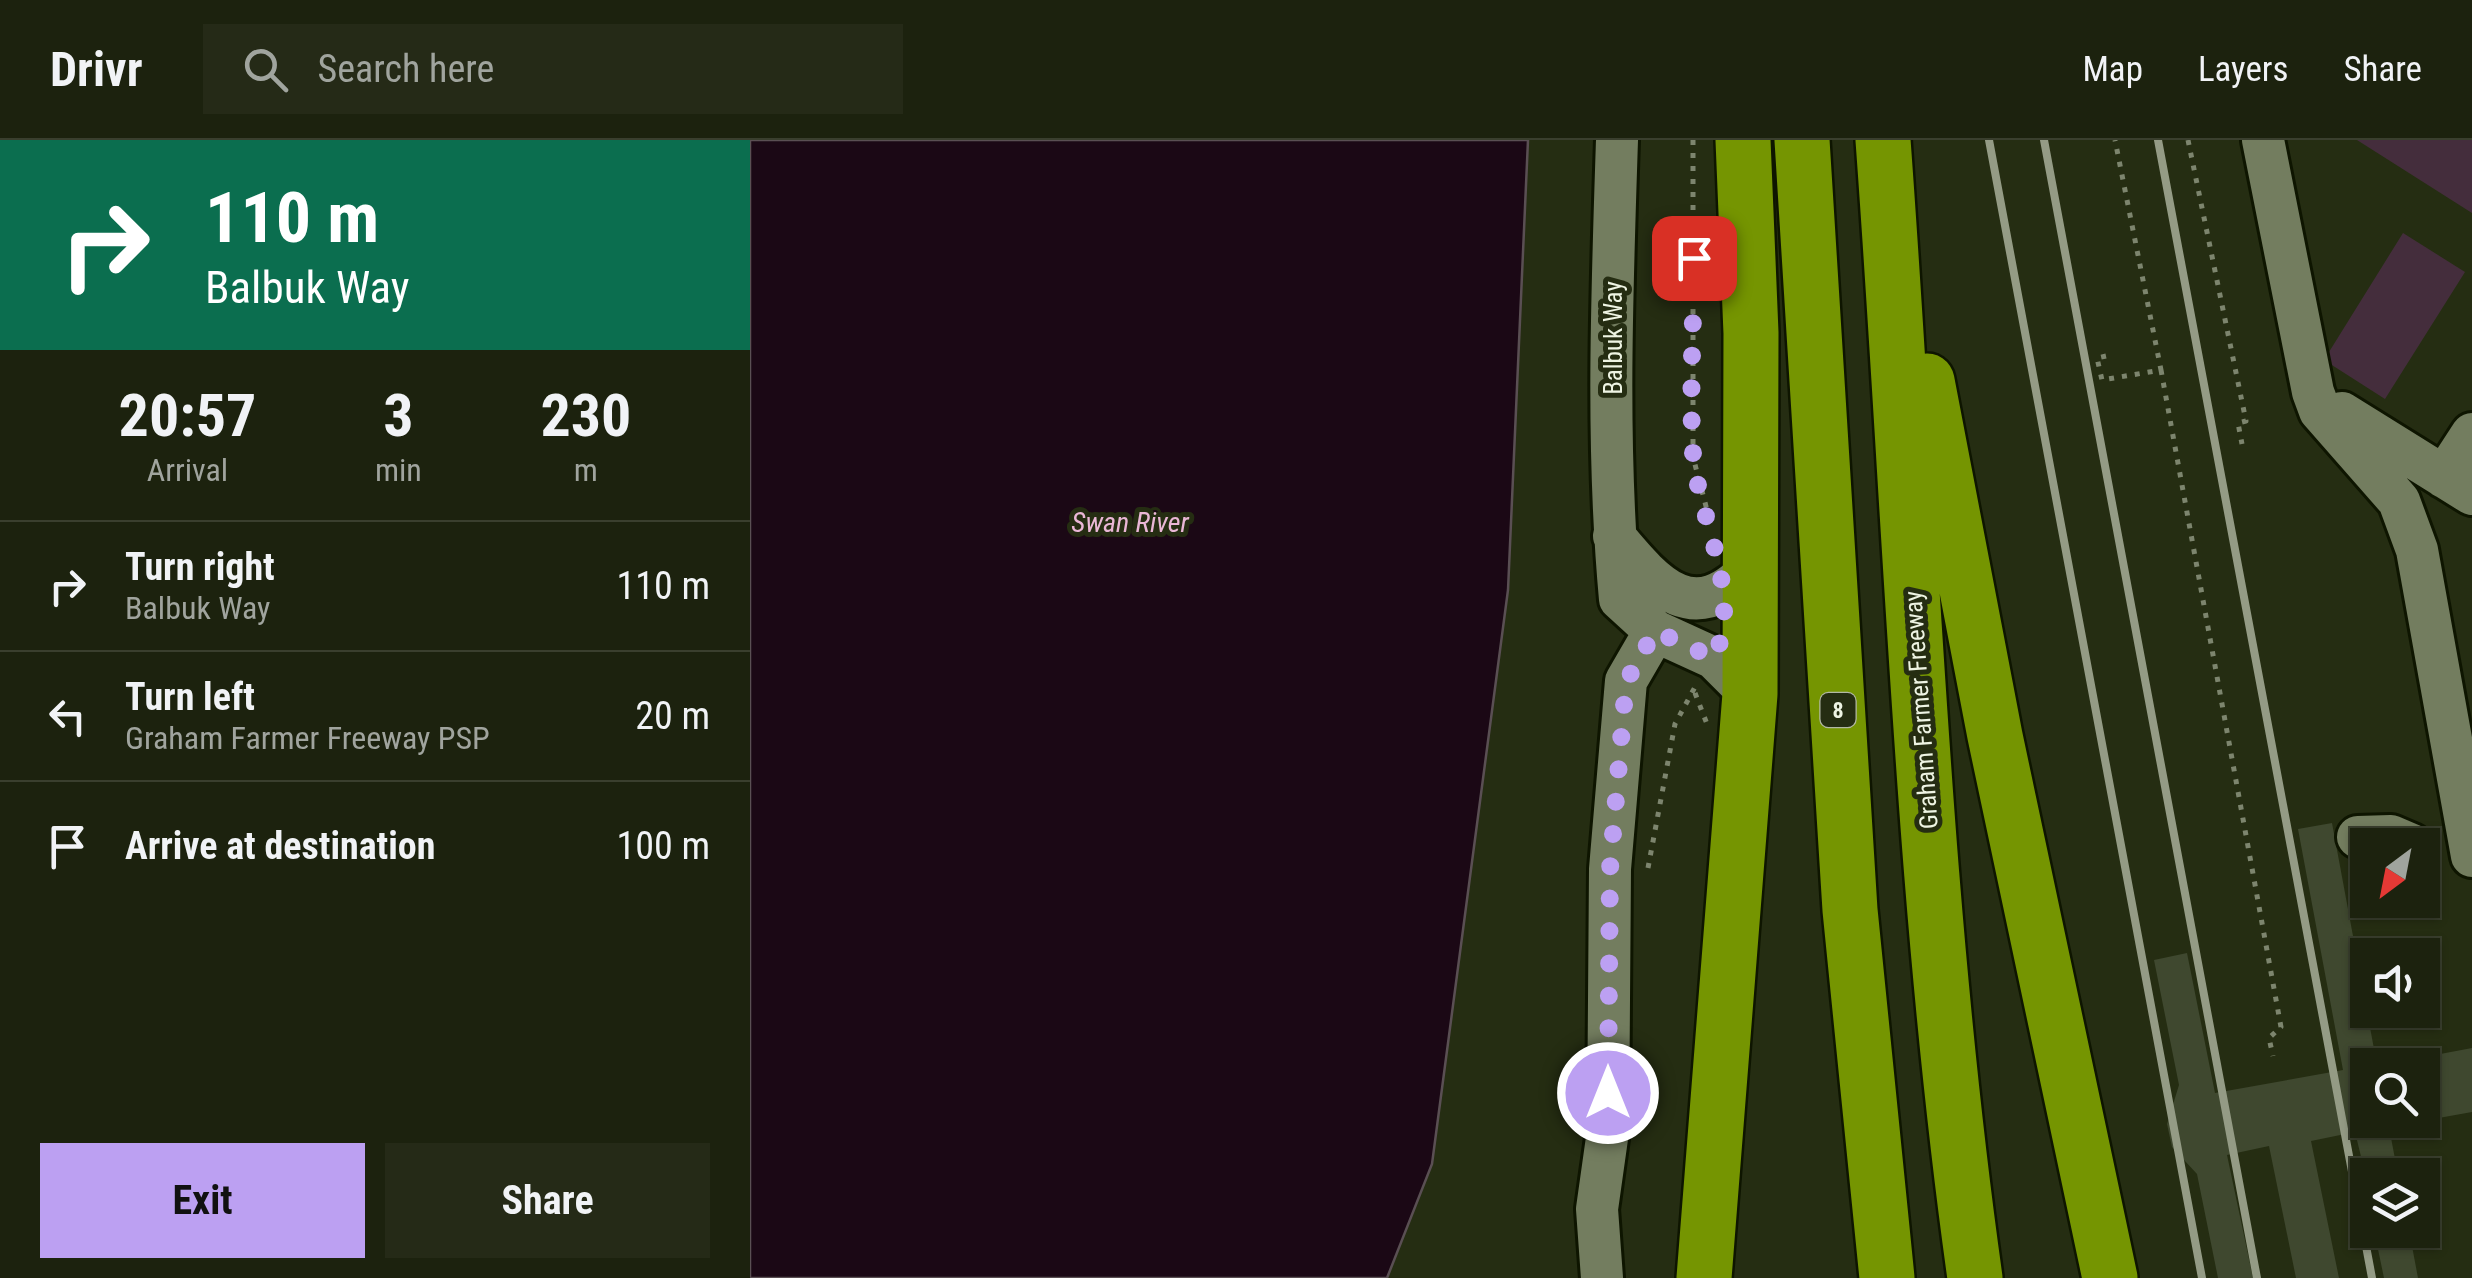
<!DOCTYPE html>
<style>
body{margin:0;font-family:"Roboto Condensed",sans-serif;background:#252a17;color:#f1f3f6;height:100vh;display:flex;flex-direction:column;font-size:38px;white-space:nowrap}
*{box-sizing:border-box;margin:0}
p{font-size:32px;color:#a0a49e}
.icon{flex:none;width:55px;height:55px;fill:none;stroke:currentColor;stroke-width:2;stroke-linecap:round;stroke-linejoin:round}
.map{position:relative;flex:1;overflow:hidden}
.sheet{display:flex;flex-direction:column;background:#1c220e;width:750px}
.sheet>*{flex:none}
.banner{background:#0b6e4f;color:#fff;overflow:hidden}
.needle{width:65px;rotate:212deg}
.tools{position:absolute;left:1600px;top:688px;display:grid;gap:20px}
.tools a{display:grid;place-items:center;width:90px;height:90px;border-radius:0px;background:#1c220e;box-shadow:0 2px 8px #0004,0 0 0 2px #3a3f2e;font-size:50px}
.pin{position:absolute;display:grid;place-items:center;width:85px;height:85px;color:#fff;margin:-42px;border-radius:20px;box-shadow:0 5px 15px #0006}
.me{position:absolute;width:110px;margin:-55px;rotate:0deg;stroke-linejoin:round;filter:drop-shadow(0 0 8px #0008)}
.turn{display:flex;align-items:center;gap:35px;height:210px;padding:0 40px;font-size:45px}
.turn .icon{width:130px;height:130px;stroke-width:2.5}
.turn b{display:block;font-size:70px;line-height:85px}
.eta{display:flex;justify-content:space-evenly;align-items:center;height:170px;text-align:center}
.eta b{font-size:60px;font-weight:700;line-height:70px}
.action{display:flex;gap:20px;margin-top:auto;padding:20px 40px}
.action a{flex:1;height:115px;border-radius:0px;background:#bca0f2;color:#111;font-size:40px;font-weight:700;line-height:115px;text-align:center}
.action a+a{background:#252a17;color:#f1f3f6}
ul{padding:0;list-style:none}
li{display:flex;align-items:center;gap:30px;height:130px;padding:0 40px;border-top:2px solid #3a3f2e}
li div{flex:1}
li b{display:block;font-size:38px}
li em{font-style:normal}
header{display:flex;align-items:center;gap:60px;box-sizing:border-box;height:140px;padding:0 50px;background:#1c220e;border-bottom:2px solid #3a3f2e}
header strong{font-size:48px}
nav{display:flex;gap:55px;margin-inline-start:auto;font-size:35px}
.search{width:700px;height:90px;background:#252a17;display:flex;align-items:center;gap:25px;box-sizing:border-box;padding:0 35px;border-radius:0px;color:#a0a49e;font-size:38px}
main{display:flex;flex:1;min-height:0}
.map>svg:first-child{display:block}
.green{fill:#442d3c}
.water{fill:#1b0815;stroke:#5a4f53;stroke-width:2.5}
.building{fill:#3f482f}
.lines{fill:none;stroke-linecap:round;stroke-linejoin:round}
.minor-casing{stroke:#0e1500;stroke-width:48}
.highway-casing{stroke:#0e1500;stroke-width:60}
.path{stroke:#7d856e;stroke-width:5;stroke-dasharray:5 8;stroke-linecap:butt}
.minor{stroke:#737d5f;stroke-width:42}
.highway{stroke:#759501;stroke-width:55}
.rail{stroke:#949b85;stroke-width:8}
.route{stroke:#bca0f2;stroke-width:18;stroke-dasharray:0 32.4}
.labels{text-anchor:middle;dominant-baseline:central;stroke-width:10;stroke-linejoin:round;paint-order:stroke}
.shield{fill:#252d12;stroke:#b2b8a4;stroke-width:2.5}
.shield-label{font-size:22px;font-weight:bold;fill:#eef4e3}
.street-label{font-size:25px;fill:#eef4e3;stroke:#252d12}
.water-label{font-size:28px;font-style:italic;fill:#eab7d6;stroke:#252d12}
</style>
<header>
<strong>Drivr</strong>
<div class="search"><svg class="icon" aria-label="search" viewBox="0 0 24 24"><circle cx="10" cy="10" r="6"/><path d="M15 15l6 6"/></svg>Search here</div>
<nav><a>Map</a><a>Layers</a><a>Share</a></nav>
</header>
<main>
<section class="sheet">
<div class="banner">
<div class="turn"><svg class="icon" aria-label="right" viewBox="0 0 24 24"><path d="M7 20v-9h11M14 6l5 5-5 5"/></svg><div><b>110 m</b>Balbuk Way</div></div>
</div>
<div class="eta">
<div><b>20:57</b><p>Arrival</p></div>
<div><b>3</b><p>min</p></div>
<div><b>230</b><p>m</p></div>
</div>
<ul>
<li><svg class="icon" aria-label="right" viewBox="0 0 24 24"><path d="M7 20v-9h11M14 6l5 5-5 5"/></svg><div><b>Turn right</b><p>Balbuk Way</p></div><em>110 m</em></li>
<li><svg class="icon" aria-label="left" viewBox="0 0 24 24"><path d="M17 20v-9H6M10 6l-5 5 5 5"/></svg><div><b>Turn left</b><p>Graham Farmer Freeway PSP</p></div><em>20 m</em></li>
<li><svg class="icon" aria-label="arrive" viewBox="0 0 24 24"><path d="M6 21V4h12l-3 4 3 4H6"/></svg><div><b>Arrive at destination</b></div><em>100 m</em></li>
</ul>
<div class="action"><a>Exit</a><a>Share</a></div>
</section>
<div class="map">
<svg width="1722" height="1138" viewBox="0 0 1722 1138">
<rect width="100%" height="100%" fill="#252d12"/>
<path class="green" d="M1607,0H1722V73Z
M1653,93L1715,132L1635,259L1574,220Z"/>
<path class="water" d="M0,0H778L758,450L682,1024L637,1138H0Z"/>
<path class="building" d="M1582,683L1627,925H1618V980L1665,982L1639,987L1648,1035H1618V1045L1605,992L1561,1001L1589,1138H1546L1519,1006L1477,1015L1503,1138H1468L1447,1034L1422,1007L1417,984L1429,945L1404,820L1437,813L1465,953L1593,930L1548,689Z
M1722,908V972L1672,981V925H1632Z
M1624,1090H1659L1668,1138H1634Z"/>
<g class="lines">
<defs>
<path id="minor" d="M867,0C862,153 856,307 870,459L905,491L964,518L1000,554
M1513,0L1563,252L1570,271L1649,361L1667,410L1722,716
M1592,273L1722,354
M1694,337L1722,294
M864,396C907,448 944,490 1003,426
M1608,697L1641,696L1662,705
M852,1138L847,1069L858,991L860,729L876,541L905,491"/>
<path id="highway" d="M1052,0L1100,770L1137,1138
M1133,0C1161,379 1172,761 1225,1138
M1177,241L1245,596L1360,1138
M954,1138L1000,554L1001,193L993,0"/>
</defs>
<use href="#minor" class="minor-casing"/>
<use href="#highway" class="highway-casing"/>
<path class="path" d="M943,0V317L957,370
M1438,0L1496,281L1488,283L1492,304
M1356,216L1347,218L1352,240L1411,230L1365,0
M1411,230L1531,887L1519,898L1523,916
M945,553L957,584
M898,728L925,584L945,547"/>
<use href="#minor" class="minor"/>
<use href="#highway" class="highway"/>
<path class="rail" d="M1239,0L1452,1138
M1294,0L1507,1138
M1408,0L1622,1138"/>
</g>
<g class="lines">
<path class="route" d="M858,953L860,729L876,542L905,491L964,518C994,454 948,379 943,313C939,249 944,183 944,118"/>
</g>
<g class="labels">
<rect class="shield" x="1070.5" y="553" width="35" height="34" rx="8"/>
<g class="shield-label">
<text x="1088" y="570">8</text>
</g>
<g class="street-label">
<text transform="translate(863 198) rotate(-90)">Balbuk Way</text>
<text transform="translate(1171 570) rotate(-94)">Graham Farmer Freeway</text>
</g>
<g class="water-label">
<text x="380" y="382">Swan River</text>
</g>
</g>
</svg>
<div class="tools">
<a><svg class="needle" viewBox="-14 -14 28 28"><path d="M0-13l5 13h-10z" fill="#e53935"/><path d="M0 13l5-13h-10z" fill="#a0a49e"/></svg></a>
<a><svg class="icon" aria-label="sound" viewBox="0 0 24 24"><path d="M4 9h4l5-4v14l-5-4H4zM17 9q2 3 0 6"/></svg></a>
<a><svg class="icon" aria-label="search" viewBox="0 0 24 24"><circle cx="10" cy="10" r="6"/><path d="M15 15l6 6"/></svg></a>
<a><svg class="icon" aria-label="layers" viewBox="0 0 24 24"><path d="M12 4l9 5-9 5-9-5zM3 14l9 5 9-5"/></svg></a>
</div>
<div class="pin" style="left:944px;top:118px;background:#d93025"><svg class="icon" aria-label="arrive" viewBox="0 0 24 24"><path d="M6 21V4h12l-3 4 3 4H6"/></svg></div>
<svg class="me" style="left:858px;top:953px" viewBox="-20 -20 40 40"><circle r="17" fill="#bca0f2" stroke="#fff" stroke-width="3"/><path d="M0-11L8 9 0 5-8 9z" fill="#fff"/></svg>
</div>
</main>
